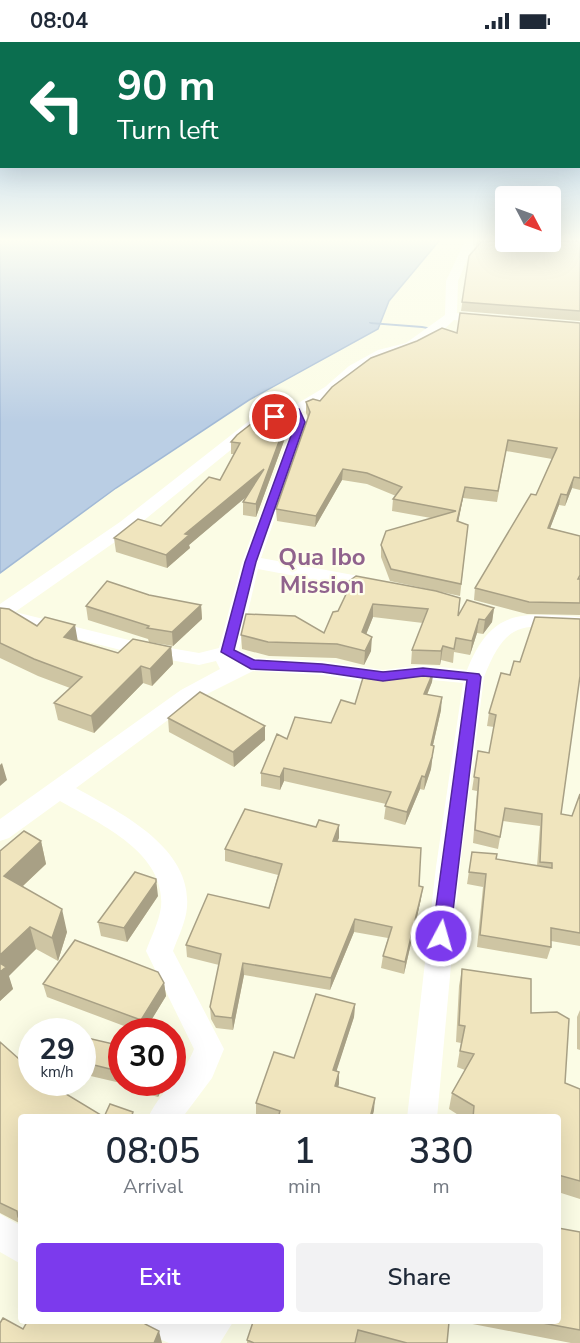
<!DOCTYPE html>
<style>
body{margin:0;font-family:"Nunito Sans",sans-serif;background:#f2f2f3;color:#1f2937;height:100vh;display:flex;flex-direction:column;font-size:22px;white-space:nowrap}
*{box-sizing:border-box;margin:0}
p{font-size:20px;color:#747a83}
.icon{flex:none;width:33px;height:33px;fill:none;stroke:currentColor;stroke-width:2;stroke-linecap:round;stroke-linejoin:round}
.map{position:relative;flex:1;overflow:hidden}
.details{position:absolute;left:18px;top:1072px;width:543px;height:210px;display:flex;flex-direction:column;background:#fff;border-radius:6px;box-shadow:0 6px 24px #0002}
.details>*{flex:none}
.banner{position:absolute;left:0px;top:0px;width:580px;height:126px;box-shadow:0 6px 24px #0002;background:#0b6e4f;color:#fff;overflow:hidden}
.needle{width:39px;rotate:131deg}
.controls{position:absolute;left:495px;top:144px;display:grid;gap:12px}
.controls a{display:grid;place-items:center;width:66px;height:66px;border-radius:6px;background:#fff;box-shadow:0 6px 24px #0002;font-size:30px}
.speed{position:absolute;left:18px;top:976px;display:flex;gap:12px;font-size:30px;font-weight:700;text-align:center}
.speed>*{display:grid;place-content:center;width:78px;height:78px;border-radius:50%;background:#fff;box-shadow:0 6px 24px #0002;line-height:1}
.speed small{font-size:15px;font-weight:400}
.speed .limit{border:9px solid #d22;background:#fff;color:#111}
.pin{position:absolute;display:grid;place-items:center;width:51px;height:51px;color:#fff;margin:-26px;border:3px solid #fff;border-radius:50%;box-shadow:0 2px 6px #0007}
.me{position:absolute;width:66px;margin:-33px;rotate:6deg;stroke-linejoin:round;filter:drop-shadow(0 0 4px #0008)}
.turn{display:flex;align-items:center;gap:21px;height:126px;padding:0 18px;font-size:27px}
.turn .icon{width:78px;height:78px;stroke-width:2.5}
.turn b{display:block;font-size:42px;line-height:51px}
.eta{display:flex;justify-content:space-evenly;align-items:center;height:102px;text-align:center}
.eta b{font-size:36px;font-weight:600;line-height:42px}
.action{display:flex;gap:12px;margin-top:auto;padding:12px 18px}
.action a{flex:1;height:69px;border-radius:6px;background:#7c3aed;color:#fff;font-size:24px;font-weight:600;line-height:69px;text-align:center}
.action a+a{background:#f2f2f3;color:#1f2937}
.status{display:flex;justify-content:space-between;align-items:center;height:42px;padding:0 30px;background:#fff;direction:ltr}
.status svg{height:16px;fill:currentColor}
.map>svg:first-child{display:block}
.water{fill:#bacee4;stroke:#a1b9d6;stroke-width:1.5}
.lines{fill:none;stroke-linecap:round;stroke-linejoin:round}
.stream{fill:#a1b9d6;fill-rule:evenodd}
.street{fill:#fff;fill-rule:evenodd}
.wall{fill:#cec5a3}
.shaded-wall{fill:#a8a085}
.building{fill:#f0e5be;stroke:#a8a085;stroke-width:1.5}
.route{fill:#7c3aed;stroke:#51269a;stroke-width:1.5}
.labels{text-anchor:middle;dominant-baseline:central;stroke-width:4.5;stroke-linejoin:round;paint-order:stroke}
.quarter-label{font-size:24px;font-weight:bold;fill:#90638d;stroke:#fefeeb}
</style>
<div class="status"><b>08:04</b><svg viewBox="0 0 49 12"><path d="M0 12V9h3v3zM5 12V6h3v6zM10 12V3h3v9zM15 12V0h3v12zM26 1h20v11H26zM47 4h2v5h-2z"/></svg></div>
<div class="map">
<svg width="580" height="1301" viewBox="0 0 580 1301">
<rect width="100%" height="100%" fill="#fbfce5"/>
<path class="water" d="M0,199H439L389,259L378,287L249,358L116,446L0,531Z"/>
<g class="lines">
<path class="stream" d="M369,280L422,284L468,293L466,294L422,286L371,282L369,281Z"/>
<path class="street" d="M465,199H475L458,239L457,271L472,275L466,279L454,278L437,294L416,307L388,314L359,330L335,351L303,370L308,380L261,516L380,538L389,544L380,550L258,527L239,608L255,616L322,619L383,628L423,623L467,628C492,566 521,571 580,575V587C523,583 507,576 484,635L460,825L437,1076H407L436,825L463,641L423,637L383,642L322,633L253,629L195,658L76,746C119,770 192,805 187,865C186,880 178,895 173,909L224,1007L212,1036L182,1076H148C159,1050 184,1034 194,1007L146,909C151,895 159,880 161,865C166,810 98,781 60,759L9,796L0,799V777L181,648L220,627L216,619L199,623L141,613L0,578V562L120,480L249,379L290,366L325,345L349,324L378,308L406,301L445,273L446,239ZM291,375L294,380L242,520L219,606L199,611L141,601L15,570L132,488L259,385Z
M0,1172L21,1184V1222L0,1210Z
M145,1280H233L220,1301H169L150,1293Z"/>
</g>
<path class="wall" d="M476,199H580V279L461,269L469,214L477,204H476Z
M580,281V448L572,446L565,464L559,463L550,486L580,494V573L527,572L474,558L475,546L536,453L552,417L506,409L497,460L463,456L458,480L468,483L460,554L390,539L381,515V503L431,476L392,469L393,457L396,454L367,442L342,438L315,485L277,479L276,467L308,376L306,371V360L320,359L457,291Z
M291,380L256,475L243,473V460L246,454L189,503L190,506L167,526L116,510L114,496L161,484L220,438L234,412H231V400Z
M345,542L458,574L494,566L492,580L483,592L477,591L470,613L454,610L453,621L441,618L440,623L411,622L412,608L423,581L373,575L366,592L371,609L364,623L336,616L269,614L242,607L241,593L324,591L338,569L345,555Z
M149,553L201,563L202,577L173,604L149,600L148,597L88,578L86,564Z
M0,566L37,584L78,599L118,611L171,605L173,622L152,644L143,641L94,691L58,678L54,661L70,646L38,634L0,616Z
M520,620L561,772L572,774L580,752V904L551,899V905L547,917L477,905L483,845L467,842L472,810L496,817L537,824L540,784L503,779L498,807L473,801L477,749L472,748L478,709L489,711L494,685L487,684L489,671L510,633Z
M432,640L427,653L441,668L433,703L431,727L424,748L420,747L405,783L384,777L386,762L284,739L280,748L261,744V731L287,697L331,681L355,662Z
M168,676L265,698L234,725L169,690Z
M339,796L337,799L419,844L421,857L404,932L381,926L383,914L388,896L354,890L330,948L244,933L233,988L216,986L211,977L210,965L219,923L187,915L186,903L269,866L278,833L225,819V807Z
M41,799L46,822L23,844L67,890L58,919L36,907L8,934L13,947L0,959V809Z
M158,854L127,900L101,894L98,880Z
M462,927L531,971L565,1041L580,1047V1157L558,1150V1076H463L449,1067L452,1051L465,1028L457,1025L461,1001L456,1000L459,944Z
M164,941L166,954L144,990H140L47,955L43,942Z
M355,962L354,975L336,1029L339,1042L338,1045L374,1068L372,1076H263L256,1073V1061L294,1016Z
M580,968V1008L577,1007V975Z
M82,996L122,1004V1041H165L158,1055L125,1046V1042L82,1032Z
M0,1000L32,1041L104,1075L134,1076H21V1182L0,1171Z
M580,1190V1301H571L462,1280H558Z
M449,1280L447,1301H247V1298Z"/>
<path class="shaded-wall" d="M291,367V380L256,475V462Z
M264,427V440L189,503L190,506L167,526L166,513L185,492Z
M343,427L342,438L315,485L316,474Z
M574,435L572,446L565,464L567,453Z
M465,445L463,456L456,491L457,479Z
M561,452L559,463L546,497L548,486Z
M373,562V575L362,603V590Z
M201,563L202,577L173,604L172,590Z
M494,566L492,580L483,592L485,578Z
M479,577L477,591L470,613L472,599Z
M75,583L78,600L64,595Z
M372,595L371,609L364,623L365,609Z
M443,604L441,618L440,623L441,609Z
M171,605L173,622L152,644L150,627Z
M141,624L143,641L94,691L91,674Z
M434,628L432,640L422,665L424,652Z
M442,655L441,668L430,716L431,703Z
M265,684V698L234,725L233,710Z
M434,704L431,727L424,748L425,735Z
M2,721L7,738L0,744V723Z
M284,726V739L280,748V735Z
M422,734L420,747L405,783L407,770Z
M339,783V796L332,811L333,799Z
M41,799L46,822L10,856L4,834Z
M156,837L158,854L127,900L124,886Z
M423,845L421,857L404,932L405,920Z
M62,867L67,890L58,919L52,896Z
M355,877L354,890L330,948L331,936Z
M30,885L36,907L9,934L13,947L0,959V913Z
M243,921L244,933L233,988L232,976Z
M164,941L166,954L144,990H143L141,978Z
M355,962L354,975L333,1040V1028Z
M339,1030V1042L334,1056L335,1044Z
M157,1041H165L158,1055L156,1043Z
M375,1056L374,1068L372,1076H370Z
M159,1289L162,1301H154Z"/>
<path class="building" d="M482,199H580V269L462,260L469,214Z
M460,271L580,281V436L574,435L567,453L561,452L548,486L580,494V533L578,537H580V561L529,560L475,546L531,452L536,453L557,406L508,398L498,449L465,445L457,479L468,483L461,542L391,527L381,503L386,489L456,469L393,457L402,445L367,431L343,427L316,474L276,467L310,370L306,360L313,357L320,359L332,345L371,316L417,299L442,286L457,291Z
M291,367L256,462L243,460L264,427L185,492L189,493L166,513L114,496L138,477L161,484L209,435L220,438L240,401L231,400L237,393L260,375H278Z
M356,534L436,549L460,556L458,574L467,558L494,566L485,578L479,577L472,599L456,596L454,607L443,604L441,609L412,608L428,567L373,562L362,590L372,595L365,609L337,602L268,600L241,593L246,572L295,574L324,591L333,570L338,569L349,546L345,542Z
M107,539L149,553L201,563L172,590L147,586L149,584L86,564Z
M0,566L9,567L37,584L45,575L75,583L64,595L118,611L133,597L171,605L150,627L141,624L91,674L54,661L82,635L34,617L0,601Z
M535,575L580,577V634L561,772L572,774L580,752V891L551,886V905L480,893L486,832L469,830L472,810L497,812L496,817L552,826V821L540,820L542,772L505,766L500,795L475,788L479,736L474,735L478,709L489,711L496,673L489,671L501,631L510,633L514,619L520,620Z
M434,628L424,652L442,655L431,703L434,704L432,715L425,735L422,734L407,770L385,764L391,750L284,726L280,735L261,731L277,692L287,697L295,675L331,681L341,658L355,662L365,629L404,631Z
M200,650L265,684L233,710L168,676Z
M245,767L316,785L319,778L339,783L333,799L421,806L419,844L423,845L405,920L383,914L392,885L355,877L331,936L243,921L232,976L215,974L210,965L221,912L186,903L208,852L269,866L282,822L225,807Z
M24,789L41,799L4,834L62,867L52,896L30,885L0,913V809Z
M135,830L156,837V840L124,886L98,880Z
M75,898L158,930L164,941L141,978L43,942Z
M0,921L6,925L0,930Z
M462,927L531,937V971L557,970L569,977L565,1041L580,1047V1139L558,1133V1076H473L474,1064L452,1051L474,1012L460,1009L465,984L459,983Z
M316,952L355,962L333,1028L339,1030L335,1044L375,1056L370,1076H278L280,1069L256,1061L274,1010L294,1016Z
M83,995L122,1004V1030L82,1020Z
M0,1000L27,1024L32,1020V1041H48L104,1075L110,1062L133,1070L131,1076H21V1176L18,1175L17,1169L0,1161Z
M558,1186L580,1190V1288L537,1280H558Z
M3,1276L23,1287L27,1280H144L145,1282L159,1289L154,1301H0V1281Z
M253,1280H449L447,1301H407L358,1288L355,1301H254L247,1298Z"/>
<linearGradient id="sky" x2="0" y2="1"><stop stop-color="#95bee6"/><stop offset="0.52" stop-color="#fdfef3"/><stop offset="1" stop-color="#fdfef3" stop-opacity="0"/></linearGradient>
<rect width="580" height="381" fill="url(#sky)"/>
<path class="route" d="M295,366L299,367L305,380L256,520L234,608L254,618L322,622L383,630L423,626L479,632L481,635L450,894L447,899H435L432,894L467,638L423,634L383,639L322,630L251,627L221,610L245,520L296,380L292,373L275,378L270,375Z"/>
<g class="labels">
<g class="quarter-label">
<text x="322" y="515">Qua Ibo<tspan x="322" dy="28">Mission</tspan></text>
</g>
</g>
</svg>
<div class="controls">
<a><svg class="needle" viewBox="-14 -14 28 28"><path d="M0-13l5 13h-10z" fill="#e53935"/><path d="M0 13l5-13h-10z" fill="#747a83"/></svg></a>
</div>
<div class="speed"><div>29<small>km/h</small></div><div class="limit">30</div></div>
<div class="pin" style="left:275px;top:375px;background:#d93025"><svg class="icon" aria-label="arrive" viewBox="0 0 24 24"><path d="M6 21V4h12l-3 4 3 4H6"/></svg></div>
<svg class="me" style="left:441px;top:894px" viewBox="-20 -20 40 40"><circle r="17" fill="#7c3aed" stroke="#fff" stroke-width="3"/><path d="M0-11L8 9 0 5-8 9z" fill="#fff"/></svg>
<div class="banner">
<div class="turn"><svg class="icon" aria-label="left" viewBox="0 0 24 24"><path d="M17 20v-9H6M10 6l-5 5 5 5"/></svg><div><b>90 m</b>Turn left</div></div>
</div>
<section class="details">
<div class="eta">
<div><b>08:05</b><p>Arrival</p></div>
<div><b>1</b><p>min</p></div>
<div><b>330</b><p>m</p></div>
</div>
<div class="action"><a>Exit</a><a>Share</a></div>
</section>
</div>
